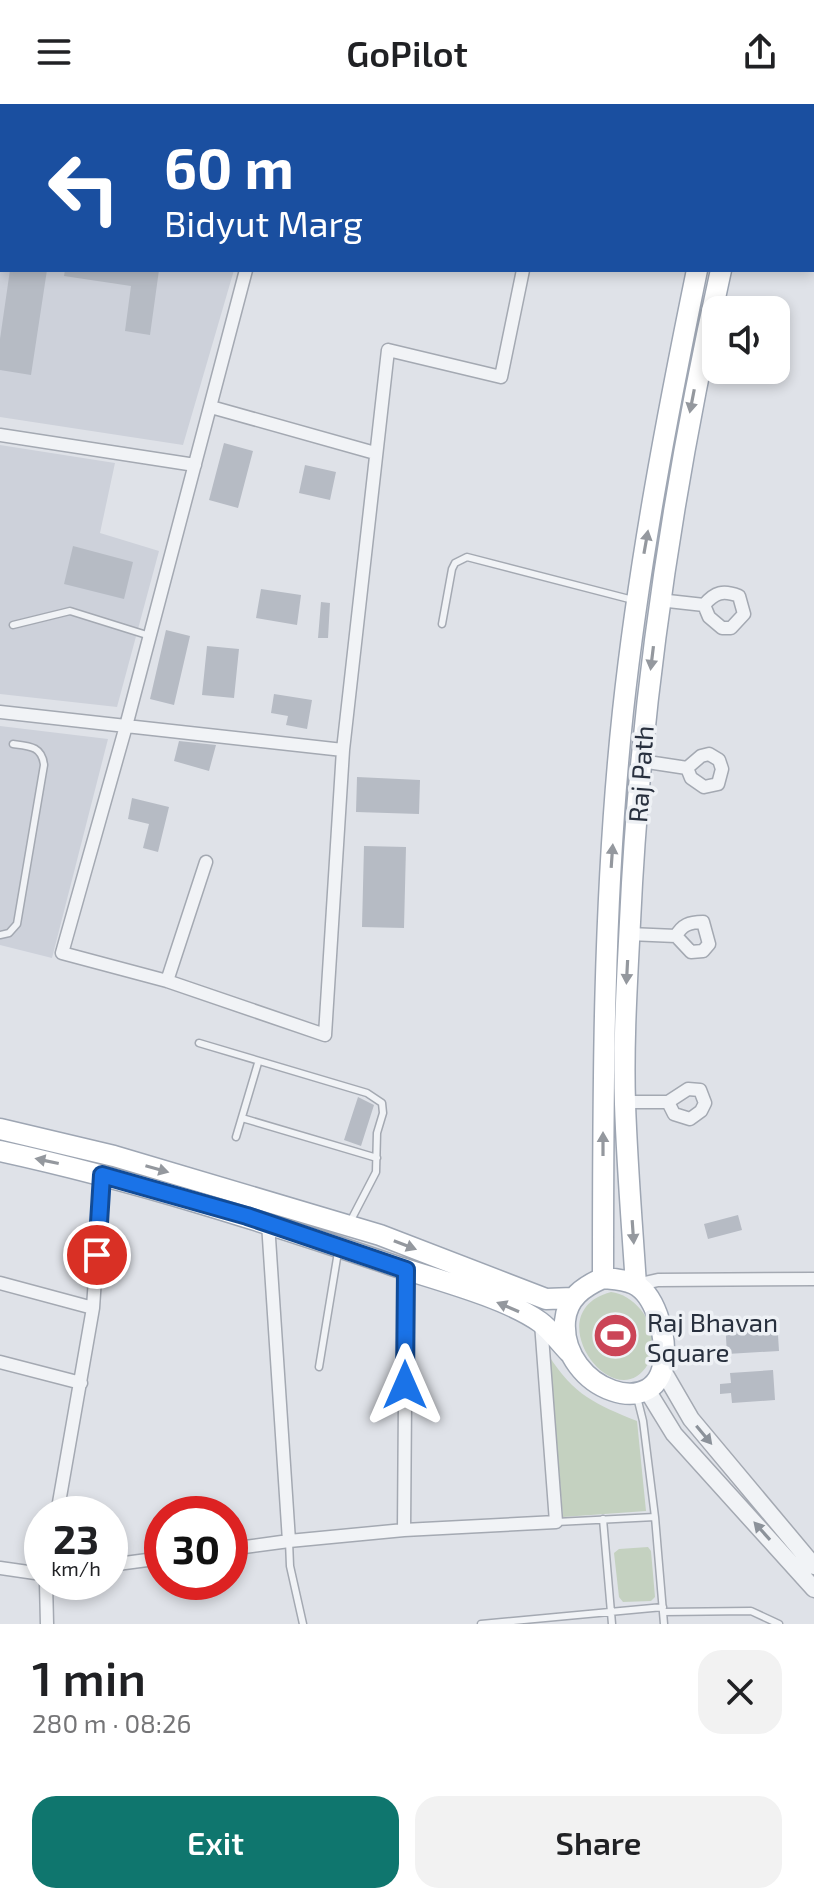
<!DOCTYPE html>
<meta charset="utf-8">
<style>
body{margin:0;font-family:"Exo 2",sans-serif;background:#f2f2f2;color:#202124;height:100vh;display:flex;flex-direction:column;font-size:30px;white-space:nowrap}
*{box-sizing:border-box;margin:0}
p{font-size:26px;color:#757577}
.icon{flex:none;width:44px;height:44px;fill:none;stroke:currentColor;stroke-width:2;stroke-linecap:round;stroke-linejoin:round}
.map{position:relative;height:1520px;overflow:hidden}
.side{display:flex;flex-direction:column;background:#fff;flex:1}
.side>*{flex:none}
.guide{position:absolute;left:0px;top:0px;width:814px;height:168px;box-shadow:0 4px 12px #0003;background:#1a4fa0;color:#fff;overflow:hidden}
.controls{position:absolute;left:702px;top:192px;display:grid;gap:16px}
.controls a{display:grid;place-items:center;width:88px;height:88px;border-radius:16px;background:#fff;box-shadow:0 4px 12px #0003;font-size:40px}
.speed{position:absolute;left:24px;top:1392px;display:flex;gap:16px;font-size:40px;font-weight:700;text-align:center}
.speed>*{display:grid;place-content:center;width:104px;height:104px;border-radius:50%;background:#fff;box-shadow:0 4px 12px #0003;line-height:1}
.speed small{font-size:20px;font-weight:400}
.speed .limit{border:12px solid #d22;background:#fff;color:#111}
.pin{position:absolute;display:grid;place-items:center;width:68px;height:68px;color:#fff;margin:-34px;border:4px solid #fff;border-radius:50%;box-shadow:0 2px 8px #0007}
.me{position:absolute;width:88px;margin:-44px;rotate:0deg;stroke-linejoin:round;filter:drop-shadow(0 0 6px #0008)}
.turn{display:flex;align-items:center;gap:28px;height:168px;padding:0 32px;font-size:36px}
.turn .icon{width:104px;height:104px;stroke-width:2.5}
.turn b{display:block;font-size:56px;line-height:68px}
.round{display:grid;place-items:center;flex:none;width:84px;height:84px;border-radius:24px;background:#f2f2f2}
.overview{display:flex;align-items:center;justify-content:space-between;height:136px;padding:0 32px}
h1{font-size:48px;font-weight:600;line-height:60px}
.button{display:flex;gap:16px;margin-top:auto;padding:16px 32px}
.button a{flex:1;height:92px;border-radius:24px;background:#0f766e;color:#fff;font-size:32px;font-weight:600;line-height:92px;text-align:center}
.button a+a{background:#f2f2f2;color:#202124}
header{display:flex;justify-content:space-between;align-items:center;height:104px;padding:0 32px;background:#fff;font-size:36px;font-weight:600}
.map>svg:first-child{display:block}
.built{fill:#cdd1da}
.green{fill:#c4d1c0}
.building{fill:#b6bbc4}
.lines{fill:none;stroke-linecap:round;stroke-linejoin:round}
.service-casing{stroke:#a4a9b2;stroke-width:9}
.minor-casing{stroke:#a4a9b2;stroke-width:15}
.tertiary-casing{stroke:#a4a9b2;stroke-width:19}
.primary-casing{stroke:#9ea6b3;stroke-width:23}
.service{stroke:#f1f3f6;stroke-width:6}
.minor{stroke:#f1f3f6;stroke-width:12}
.tertiary{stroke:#f1f3f6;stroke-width:16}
.primary{stroke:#fff;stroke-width:20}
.oneway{fill:#94989e}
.oneway2{fill:#8c929a}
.route-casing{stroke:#114b97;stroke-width:20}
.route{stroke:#1a73e8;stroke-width:14}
.labels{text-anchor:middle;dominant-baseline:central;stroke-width:7;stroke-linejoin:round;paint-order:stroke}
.street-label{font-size:26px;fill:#28303e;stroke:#eef1f5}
.poi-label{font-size:26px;fill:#28303e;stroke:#eef1f5;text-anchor:start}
</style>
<header><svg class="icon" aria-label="menu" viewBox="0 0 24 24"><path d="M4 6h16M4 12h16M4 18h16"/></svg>GoPilot<svg class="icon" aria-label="share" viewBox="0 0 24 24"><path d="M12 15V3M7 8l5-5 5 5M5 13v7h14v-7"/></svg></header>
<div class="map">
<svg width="814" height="1520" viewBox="0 0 814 1520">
<rect width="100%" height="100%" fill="#dfe2e8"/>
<path class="built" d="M0,0L205,2H2V166H234L183,341L0,313Z
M357,0H724V2Z
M0,341L115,359L100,429L159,447L117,603L0,590Z
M0,622L108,635L52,854L0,841Z"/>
<path class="green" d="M611,1188C640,1191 665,1232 648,1260C615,1316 535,1208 611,1188Z
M549,1252C574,1291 595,1300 637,1317L646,1407L563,1413Z
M648,1443L651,1447L655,1493L651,1497L623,1498L619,1493L614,1449L619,1445Z"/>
<path class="building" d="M10,166H47L31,271L0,266V235Z
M65,166H159L150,231L125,227L131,182L64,172Z
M224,339L253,347L238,404L209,396Z
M305,361L336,368L330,396L299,389Z
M73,442L133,458L124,495L64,480Z
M261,485L301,491L297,521L256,514Z
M321,498L330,499L328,534H318Z
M166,526L190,532L174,601L150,595Z
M207,542L239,545L234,594L202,591Z
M274,590L312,596L307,625L286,621L288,612L271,609Z
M179,637L216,641L209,667L174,657Z
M357,673L420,676L419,710L356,708Z
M132,694L169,703L158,748L143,744L149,720L128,715Z
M364,742L406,743L404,824L362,823Z
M358,993L374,1001L361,1042L344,1036Z
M738,1111L742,1126L708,1135L704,1120Z
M777,1215L779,1247L727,1250L725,1217Z
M773,1266L775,1296L732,1299L731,1289L720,1290V1280L731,1279L730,1269Z"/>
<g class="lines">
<defs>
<path id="service" d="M330,0L337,2
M192,2L193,0
M288,2V0
M399,2L400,0
M0,84L2,85
M442,520L452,465L455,459L467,453L633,496
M13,521L70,507L150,532
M0,831L9,829L17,820L44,661C42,642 29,642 13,640
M199,939L367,989L382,999L383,1009L377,1029L376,1068L350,1118
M242,1014L377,1054
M236,1033L258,959
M319,1263L338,1148
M655,1413L664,1520
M603,1415L612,1520
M556,1418L655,1413L643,1317L637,1293
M289,1437L290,1462L303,1520
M663,1508L751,1507L779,1520
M481,1520L663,1503"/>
<path id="minor" d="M501,2L502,0
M246,166L126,622L343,646
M211,303L375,349
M0,331L195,361
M659,496L704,501C715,488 723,486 739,492L744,510L731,524H722L709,513L704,501
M0,608L126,622L62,849L167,877L325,931L343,646L388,246L501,273L523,166
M641,657L687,664L701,652L709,650L719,656L722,665L718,680L704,683L691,674L687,664
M629,830L676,832C682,821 689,818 703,818L709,840L703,847L691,848L676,832
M167,877L206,758
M624,998H668L688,985L700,986L705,999L701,1007L690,1015L674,1010L668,998
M0,1179L93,1204
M636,1181L658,1176L814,1175
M0,1258L81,1279
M57,1410L93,1204L102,1071
M404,1426L556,1418L541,1219
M289,1437L404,1426L406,1166
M230,1445L289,1437L268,1119
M110,1461L162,1454
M0,1464L42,1470
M46,1478L47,1520"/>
<path id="tertiary" d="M268,0L278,2
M662,1265L691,1315L814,1462
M647,1286L674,1330L814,1485"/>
<path id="primary" d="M739,2L740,0
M763,2L764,0
M0,1025L114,1052L380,1131L546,1195L573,1194
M0,1047C133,1076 263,1117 392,1161C434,1175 505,1193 540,1218C551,1226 560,1239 570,1249
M603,1174C603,985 603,795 623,607C639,459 667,312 697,166
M603,1174C613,1175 624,1175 634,1180C655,1190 665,1229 664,1251C663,1322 560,1286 565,1217C567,1194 583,1183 603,1174Z
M636,1181C632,1120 627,1060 625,1000C623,939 627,878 630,818C640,597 673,381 721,166"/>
</defs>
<use href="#service" class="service-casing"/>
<use href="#minor" class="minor-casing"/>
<use href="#tertiary" class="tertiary-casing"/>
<use href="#primary" class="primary-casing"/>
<use href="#service" class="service"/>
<use href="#minor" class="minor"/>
<use href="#tertiary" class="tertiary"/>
<use href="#primary" class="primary"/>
</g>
<defs><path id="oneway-solid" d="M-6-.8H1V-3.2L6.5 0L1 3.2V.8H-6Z" transform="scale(2)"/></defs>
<g class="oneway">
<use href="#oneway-solid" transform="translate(692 297) rotate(101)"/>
<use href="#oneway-solid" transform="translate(646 438) rotate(-80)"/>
<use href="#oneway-solid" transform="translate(652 554) rotate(97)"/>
<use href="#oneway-solid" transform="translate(612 752) rotate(-86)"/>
<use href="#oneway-solid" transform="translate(627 868) rotate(93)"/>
<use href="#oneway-solid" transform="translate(603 1040) rotate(-90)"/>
<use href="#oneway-solid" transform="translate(47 1057) rotate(-168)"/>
<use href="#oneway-solid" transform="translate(157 1065) rotate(16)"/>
<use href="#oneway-solid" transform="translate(633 1128) rotate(86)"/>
<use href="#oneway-solid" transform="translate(405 1141) rotate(21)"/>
<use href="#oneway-solid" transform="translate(508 1203) rotate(-157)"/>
</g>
<g class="oneway2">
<use href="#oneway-solid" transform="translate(704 1331) rotate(50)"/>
<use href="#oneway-solid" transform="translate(762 1427) rotate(-132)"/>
</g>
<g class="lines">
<defs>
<path id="route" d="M97,1151L102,1071L247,1112L406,1166L405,1281"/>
</defs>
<use href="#route" class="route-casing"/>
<use href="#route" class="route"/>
</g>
<defs>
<symbol id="stadium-disc" viewBox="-11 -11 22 22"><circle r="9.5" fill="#cb4557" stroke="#eef1f5"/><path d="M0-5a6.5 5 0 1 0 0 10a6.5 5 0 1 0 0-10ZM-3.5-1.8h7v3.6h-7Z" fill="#fff"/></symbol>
</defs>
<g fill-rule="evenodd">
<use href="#stadium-disc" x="590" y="1206" width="51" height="51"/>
</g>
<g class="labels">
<g class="street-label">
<text transform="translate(640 670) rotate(-86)">Raj Path</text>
</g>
<g class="poi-label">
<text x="647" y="1217">Raj Bhavan<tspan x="647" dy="30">Square</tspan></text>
</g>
</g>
</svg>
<div class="controls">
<a><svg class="icon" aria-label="sound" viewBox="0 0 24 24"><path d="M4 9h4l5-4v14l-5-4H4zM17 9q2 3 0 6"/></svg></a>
</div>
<div class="speed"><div>23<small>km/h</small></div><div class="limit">30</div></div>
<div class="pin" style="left:97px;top:1151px;background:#d93025"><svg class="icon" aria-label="arrive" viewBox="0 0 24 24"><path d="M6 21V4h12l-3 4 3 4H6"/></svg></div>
<svg class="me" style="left:405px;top:1281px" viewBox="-20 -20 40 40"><path d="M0-17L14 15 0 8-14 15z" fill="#1a73e8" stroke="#fff" stroke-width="4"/></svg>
<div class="guide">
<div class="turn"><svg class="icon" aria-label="left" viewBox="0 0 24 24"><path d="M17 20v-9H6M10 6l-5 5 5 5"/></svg><div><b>60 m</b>Bidyut Marg</div></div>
</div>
</div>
<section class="side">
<div class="overview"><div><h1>1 min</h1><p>280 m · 08:26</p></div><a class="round"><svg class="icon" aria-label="close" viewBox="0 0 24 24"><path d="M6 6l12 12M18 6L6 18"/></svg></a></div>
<div class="button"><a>Exit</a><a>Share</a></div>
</section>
